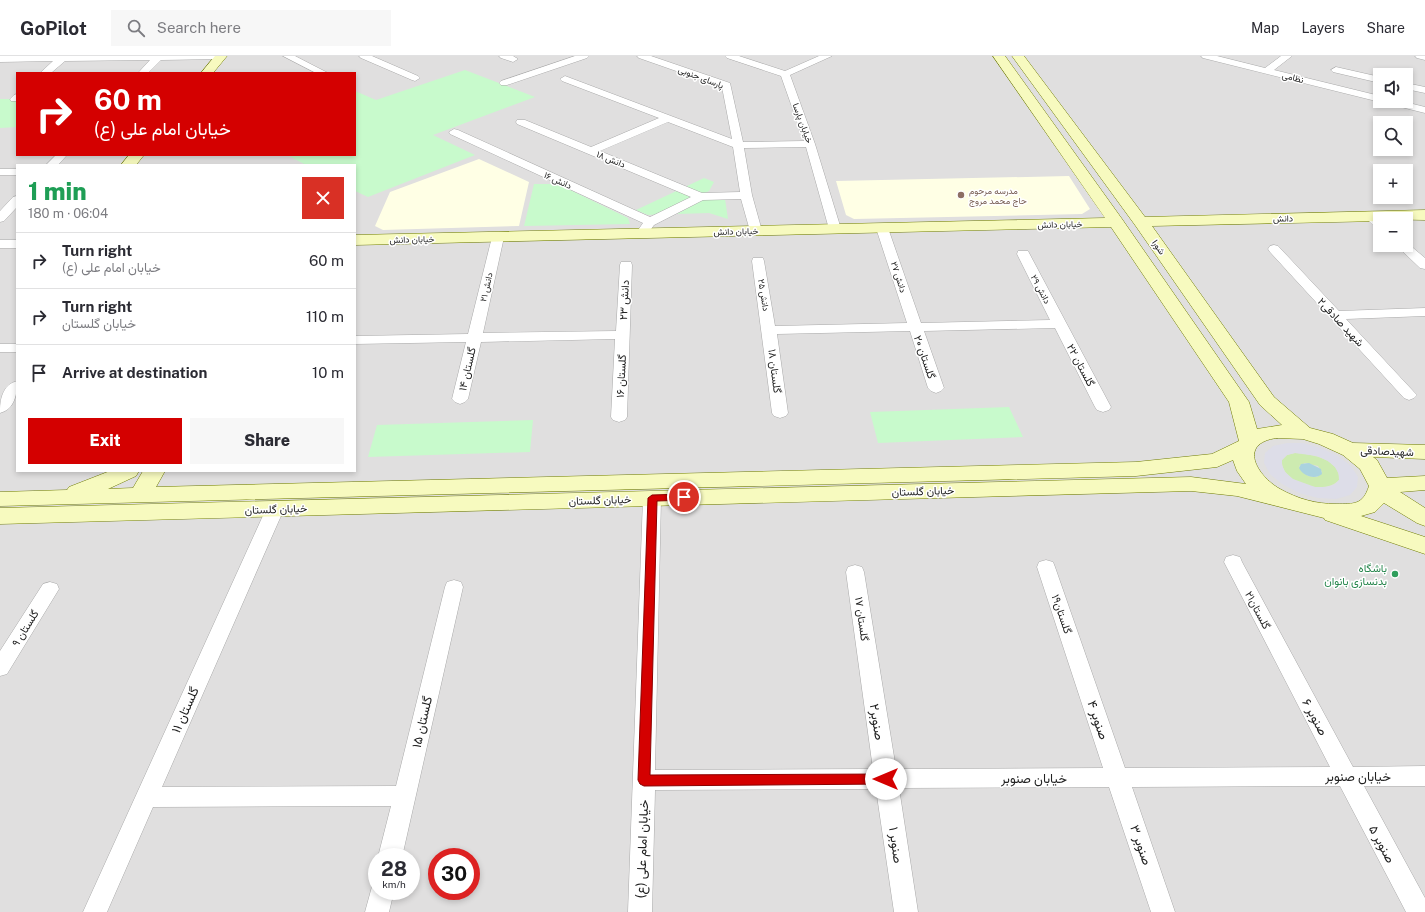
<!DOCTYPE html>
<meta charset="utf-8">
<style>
body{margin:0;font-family:"Public Sans",Vazirmatn,sans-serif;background:#f7f7f7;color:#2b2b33;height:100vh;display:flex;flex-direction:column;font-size:15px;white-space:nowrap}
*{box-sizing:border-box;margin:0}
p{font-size:13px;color:#7c7c81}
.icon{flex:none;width:22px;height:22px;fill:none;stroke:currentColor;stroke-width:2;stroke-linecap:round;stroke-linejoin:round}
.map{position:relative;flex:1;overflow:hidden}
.side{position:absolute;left:16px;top:108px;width:340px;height:308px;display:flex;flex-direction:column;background:#fff;border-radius:0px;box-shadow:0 2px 6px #0003}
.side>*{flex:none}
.banner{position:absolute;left:16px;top:16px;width:340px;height:84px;border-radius:0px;box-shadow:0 2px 6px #0003;background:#d40000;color:#fff;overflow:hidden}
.buttons{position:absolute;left:1373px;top:12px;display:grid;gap:8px}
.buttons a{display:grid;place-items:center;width:40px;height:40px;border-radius:0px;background:#fff;box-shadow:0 2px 6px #0003;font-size:20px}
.speed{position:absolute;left:368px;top:792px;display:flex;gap:8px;font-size:20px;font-weight:700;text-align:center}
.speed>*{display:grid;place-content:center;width:52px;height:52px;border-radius:50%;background:#fff;box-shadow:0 2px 6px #0003;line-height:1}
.speed small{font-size:10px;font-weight:400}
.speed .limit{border:6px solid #d22;background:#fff;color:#111}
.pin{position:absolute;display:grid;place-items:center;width:34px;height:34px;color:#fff;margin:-17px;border:2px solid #fff;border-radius:50%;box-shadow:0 1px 4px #0007}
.me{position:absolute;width:44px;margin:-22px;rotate:270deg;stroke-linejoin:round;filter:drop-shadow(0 0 3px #0008)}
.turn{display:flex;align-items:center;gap:14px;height:84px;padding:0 12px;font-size:18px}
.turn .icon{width:52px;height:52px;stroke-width:2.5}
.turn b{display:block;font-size:28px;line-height:34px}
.round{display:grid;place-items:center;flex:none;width:42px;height:42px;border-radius:0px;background:#f7f7f7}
.head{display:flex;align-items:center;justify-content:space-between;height:68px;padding:0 12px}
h1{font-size:24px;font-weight:800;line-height:30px;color:#1e9e55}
.button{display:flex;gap:8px;margin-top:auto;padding:8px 12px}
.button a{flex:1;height:46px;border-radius:0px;background:#d40000;color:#fff;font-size:16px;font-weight:800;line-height:46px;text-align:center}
.button a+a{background:#f7f7f7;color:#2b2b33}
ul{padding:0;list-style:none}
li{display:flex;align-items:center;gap:12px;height:56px;padding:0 12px;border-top:1px solid #e1e1e2}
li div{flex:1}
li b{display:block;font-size:15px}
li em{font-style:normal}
header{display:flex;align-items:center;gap:24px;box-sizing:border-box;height:56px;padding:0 20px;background:#fff;border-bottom:1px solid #e1e1e2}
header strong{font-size:19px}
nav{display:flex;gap:22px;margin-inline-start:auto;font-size:14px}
.search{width:280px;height:36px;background:#f7f7f7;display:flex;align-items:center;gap:10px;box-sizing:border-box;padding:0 14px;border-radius:0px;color:#7c7c81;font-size:15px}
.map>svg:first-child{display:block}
.residential{fill:#e0dfdf;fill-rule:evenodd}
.education{fill:#ffffe5}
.grass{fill:#cdebb0;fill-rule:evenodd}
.park{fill:#c8facc}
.plaza{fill:#dddde8;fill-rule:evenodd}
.water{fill:#aad3df}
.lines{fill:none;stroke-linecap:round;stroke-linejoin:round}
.street-casing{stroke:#a9a9a9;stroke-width:1}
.secondary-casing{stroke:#707d05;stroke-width:1}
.street{fill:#fff;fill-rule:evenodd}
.secondary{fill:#f7fabf;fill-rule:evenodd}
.route{fill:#d40000;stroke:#8a0000}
.education-dot{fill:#8d6e63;stroke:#fff;stroke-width:1.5}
.leisure-dot{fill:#2e9e5b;stroke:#fff;stroke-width:1.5}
.labels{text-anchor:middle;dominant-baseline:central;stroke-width:3;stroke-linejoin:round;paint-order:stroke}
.far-street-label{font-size:9px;fill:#222;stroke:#fff}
.far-education-label{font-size:9px;fill:#785e54;stroke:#fff;text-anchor:start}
.street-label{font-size:11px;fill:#222;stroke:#fff}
.leisure-label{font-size:11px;fill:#27864d;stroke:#fff;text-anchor:end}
.near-street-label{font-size:13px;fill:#222;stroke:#fff}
</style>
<header>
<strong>GoPilot</strong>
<div class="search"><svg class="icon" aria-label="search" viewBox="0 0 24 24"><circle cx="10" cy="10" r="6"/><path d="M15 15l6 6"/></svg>Search here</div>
<nav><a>Map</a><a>Layers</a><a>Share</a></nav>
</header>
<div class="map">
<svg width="1425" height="856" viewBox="0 0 1425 856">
<rect width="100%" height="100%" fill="#f2efe9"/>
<path class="residential" d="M0,0H1425V856H0ZM17,17H355V99H17ZM1380,19H1406V45H1380ZM1380,67H1406V93H1380ZM17,109H355V415H17ZM1380,115H1406V141H1380ZM1380,163H1406V189H1380ZM377,801H411V835H377ZM437,801H471V835H437Z"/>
<path class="education" d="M479,103L529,126L519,170L383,174L375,170L390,136Z
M1069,120L1090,153L1082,158L854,163L846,159L836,125Z"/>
<path class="grass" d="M1295,397C1312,398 1340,403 1339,424C1324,440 1280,427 1282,404L1287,399ZM1305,407L1318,410L1322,416L1317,421L1308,420L1299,410Z"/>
<path class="park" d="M465,14L535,41L433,79L475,99L368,141L355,135V109H306L287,99H355V35L376,44Z
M0,43H17V71L0,72Z
M704,122L714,126L709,135L662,158L648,159L636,154Z
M534,128H558L628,162L630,168L524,170Z
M704,143H725L728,163L709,157L677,158Z
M1009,351L1023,381L878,387L870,356Z
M533,364L530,396L368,401L377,369Z"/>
<path class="plaza" d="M1287,387H1303L1321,392L1338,400L1351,410L1358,421L1357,431L1350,439L1336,443L1318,442L1299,437L1282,428L1270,418L1264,407L1265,397L1273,390ZM1295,397L1317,400L1328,405L1335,411L1339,418V424L1334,429L1326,431H1315L1293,423L1285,416L1282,409V404L1287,399Z"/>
<path class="water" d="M1309,407L1321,413L1322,418C1315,424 1303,420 1299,412L1301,408Z"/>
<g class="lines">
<defs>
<path id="street" d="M0,0H226L221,3L161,4L148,17H138L150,4L65,5L51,17H40L53,5L0,6Z
M283,0H295L328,17H316Z
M359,0H372L418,20L420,22L415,25L412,24L361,2Z
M499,0H513L518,3L513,6L501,2Z
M575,0H589L587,2L507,29H501L499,27L501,25Z
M637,0H651L730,27L743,86L804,85L781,20L727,2L725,0H739L785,15L819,0H832L790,19L815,88L841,173L839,176H831L829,173L806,91L744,92L752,139L762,175L760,178H752L750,175L741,143L703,144L654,169L646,180H638L636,177L643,167L450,78L449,76L454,73L458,74L650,161L691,141L517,68L516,66L517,64H525L591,91L659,62L562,25L560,23L565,20L732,83L722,31L639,2ZM668,66L733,91L740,136L702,137L600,95Z
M1201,0H1217L1265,12L1281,0H1292L1274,14L1380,40V45H1384L1380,46L1203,2Z
M1415,0H1425V4L1417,2Z
M1336,11L1380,21V27L1333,16L1331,14Z
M1406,27L1425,31V37L1406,33Z
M17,38V45H11L10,43L14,39Z
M1384,45H1401L1425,51V57L1385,47Z
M56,99H67L58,109H46Z
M0,113H17V119H0Z
M17,140V151L4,165L0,166V155L13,141Z
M1370,156L1374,157L1381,163L1380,173L1376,172L1364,160L1366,157Z
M882,168L886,169L888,172L921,267L1050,264L1017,198L1018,195H1028L1111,351L1109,354L1103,356L1097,354L1095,351L1055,272L924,275L944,332L941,335L936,337L931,335L928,332L910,275L777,278L788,357L786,360L780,362L774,360L772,357L752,205L753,202H763L764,205L775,270L907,267L876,172L878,169Z
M498,177L502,178L504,181L483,277L616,275L620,209L621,206H631L632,209L627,361L625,364L619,366L613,364L611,361L615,283L481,286L468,343L465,346L460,348L455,346L452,343L466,286L355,288V280L468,278L492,181L494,178Z
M0,184H17V192H0Z
M1406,186L1425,202V213L1420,212L1396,189H1406Z
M1274,189L1278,190L1339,255L1425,252V260L1346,263L1414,336L1417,339L1414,342L1409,344L1404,342L1270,196L1268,193L1270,190Z
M0,288H17V296H0Z
M17,325C17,338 15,353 0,357C0,344 2,329 17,325Z
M652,436L658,438L661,442L655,714L873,713L846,516L848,511L855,509L862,511L864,516L896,713L1103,712L1037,511L1039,506L1046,504L1053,506L1055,511L1125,712L1330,711L1224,506L1226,501L1233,499L1240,501L1242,506L1353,711L1425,710V730H1364L1425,842V856H1406L1340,730L1132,731L1175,856H1151L1109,731L899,732L918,856H894L876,733L655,734L652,856H628L643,442L646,438Z
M275,447L281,449L284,453L162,731L396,730L445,531L447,526L454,524L461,526L463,531L402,801H378L391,750L153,751L107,856H83L266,453L269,449Z
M50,526L57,528L59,533L7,618L0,620V595L43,528Z
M377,825V835H394L389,856H365L373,827Z"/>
<path id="secondary" d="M215,0H227L213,17H201Z
M993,0H1005L1122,163L1249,346L1257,373L1282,369L1260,349L1135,169L1012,0H1024L1145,161L1425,154V164L1380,163V165L1152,170L1274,341L1310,372L1333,378L1353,387L1425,389V403L1373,401L1377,404L1387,422L1425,420V434L1400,436L1425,452V470L1417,467L1384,447L1375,456L1361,460L1425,481V498L1325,464L1324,462L1237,440L1191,435L0,468V452L1191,421L1246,428L1237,415L1233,404L1217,411L1136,420L0,450V436L67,434L69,431L110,415H139L136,420L108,433L133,432L143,415H165L156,431L1136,406L1212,398L1239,385L1229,346L1111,171L355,189V179L1105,162ZM1277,382L1303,383L1319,388L1343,399L1360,413L1369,430C1363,449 1354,448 1336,448C1316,448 1298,443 1280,433C1257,420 1237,387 1277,382Z
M129,99H144L136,109H121Z"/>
</defs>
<use href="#street" class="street-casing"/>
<use href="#secondary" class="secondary-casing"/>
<use href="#street" class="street"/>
<use href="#secondary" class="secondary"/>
</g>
<path class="route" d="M684,438L689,441L687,444L657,445L650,719L886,718L890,719L892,723L890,726L886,728L644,730L640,728L638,724L648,442L652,439Z"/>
<circle class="education-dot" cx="961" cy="139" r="4"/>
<circle class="leisure-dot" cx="1395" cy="518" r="4"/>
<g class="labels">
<g class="far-street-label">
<text transform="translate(701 21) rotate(21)">پارسای جنوبی</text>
<text transform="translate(1293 21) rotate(14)">نظامی</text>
<text transform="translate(803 67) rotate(70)">خیابان پارسا</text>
<text transform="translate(611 103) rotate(22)">دانش ۱۸</text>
<text transform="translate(558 124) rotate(24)">دانش ۱۶</text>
<text transform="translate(1283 162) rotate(-1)">دانش</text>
<text transform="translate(1060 168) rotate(-1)">خیابان دانش</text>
<text transform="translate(736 175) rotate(-1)">خیابان دانش</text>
<text transform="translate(412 183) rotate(-1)">خیابان دانش</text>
<text transform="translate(1159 191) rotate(55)">شورا</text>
<text transform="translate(899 221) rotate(72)">دانش ۲۷</text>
<text transform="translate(486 231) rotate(-77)">دانش ۲۱</text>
<text transform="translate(1041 233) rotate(62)">دانش ۲۹</text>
<text transform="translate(764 239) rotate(81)">دانش ۲۵</text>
</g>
<g class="far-education-label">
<text x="969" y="134">مدرسه مرحوم<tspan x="969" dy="10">حاج محمد مروج</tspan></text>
</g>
<g class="street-label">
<text transform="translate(624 244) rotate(-87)">دانش ۲۳</text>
<text transform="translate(1341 266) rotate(47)">شهید صادقی۲</text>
<text transform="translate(925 301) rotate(71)">گلستان ۲۰</text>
<text transform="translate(1081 309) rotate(62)">گلستان ۲۲</text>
<text transform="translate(467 313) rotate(-77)">گلستان ۱۴</text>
<text transform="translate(775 315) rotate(83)">گلستان ۱۸</text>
<text transform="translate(621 320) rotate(-87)">گلستان ۱۶</text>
<text transform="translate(1387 395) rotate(2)">شهیدصادقی</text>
<text transform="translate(923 435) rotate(-2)">خیابان گلستان</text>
<text transform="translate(600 444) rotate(-2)">خیابان گلستان</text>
<text transform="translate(276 453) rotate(-2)">خیابان گلستان</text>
<text transform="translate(1258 554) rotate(62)">گلستان۲۱</text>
<text transform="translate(1062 558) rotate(71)">گلستان۱۹</text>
<text transform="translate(862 563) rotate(82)">گلستان ۱۷</text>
<text transform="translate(25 572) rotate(-58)">گلستان ۹</text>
</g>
<g class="leisure-label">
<text x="1387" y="512">باشگاه<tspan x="1387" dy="13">بدنسازی بانوان</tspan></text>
</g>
<g class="near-street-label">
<text transform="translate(185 654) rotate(-66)">گلستان ۱۱</text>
<text transform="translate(1315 661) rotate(62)">صنوبر ۶</text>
<text transform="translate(1098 664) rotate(71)">صنوبر ۴</text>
<text transform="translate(422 666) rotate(-77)">گلستان ۱۵</text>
<text transform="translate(877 666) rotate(81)">صنوبر۲</text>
<text x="1358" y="720">خیابان صنوبر</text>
<text x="1034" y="722">خیابان صنوبر</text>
<text transform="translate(1382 788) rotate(62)">صنوبر ۵</text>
<text transform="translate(896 789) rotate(82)">صنوبر ۱</text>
<text transform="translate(1141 789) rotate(71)">صنوبر ۳</text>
<text transform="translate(642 793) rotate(-88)">خیابان امام علی (ع)</text>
</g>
</g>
</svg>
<div class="buttons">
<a><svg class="icon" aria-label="sound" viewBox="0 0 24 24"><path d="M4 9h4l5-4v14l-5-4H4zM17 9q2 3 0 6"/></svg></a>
<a><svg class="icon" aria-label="search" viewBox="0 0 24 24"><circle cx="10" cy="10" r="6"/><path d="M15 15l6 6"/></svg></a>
<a>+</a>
<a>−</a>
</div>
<div class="speed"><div>28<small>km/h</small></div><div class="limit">30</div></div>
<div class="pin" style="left:684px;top:441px;background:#d93025"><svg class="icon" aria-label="arrive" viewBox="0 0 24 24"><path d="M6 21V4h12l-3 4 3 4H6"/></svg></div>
<svg class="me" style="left:886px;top:723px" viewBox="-20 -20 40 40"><circle r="19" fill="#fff"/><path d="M0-13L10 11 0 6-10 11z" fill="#d40000"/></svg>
<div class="banner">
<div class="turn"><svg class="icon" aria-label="right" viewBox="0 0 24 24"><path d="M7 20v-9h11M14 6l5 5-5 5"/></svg><div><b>60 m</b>خیابان امام علی (ع)</div></div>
</div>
<section class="side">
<div class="head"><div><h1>1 min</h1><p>180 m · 06:04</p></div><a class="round" style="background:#d93025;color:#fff"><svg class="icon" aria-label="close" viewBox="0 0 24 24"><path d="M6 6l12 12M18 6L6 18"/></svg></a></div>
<ul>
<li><svg class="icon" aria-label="right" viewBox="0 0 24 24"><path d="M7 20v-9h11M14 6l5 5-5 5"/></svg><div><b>Turn right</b><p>خیابان امام علی (ع)</p></div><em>60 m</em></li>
<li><svg class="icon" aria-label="right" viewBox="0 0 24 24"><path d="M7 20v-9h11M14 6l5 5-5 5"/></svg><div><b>Turn right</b><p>خیابان گلستان</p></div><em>110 m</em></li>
<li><svg class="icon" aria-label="arrive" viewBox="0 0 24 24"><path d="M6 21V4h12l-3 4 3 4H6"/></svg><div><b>Arrive at destination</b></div><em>10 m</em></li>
</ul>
<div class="button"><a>Exit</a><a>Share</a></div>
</section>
</div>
